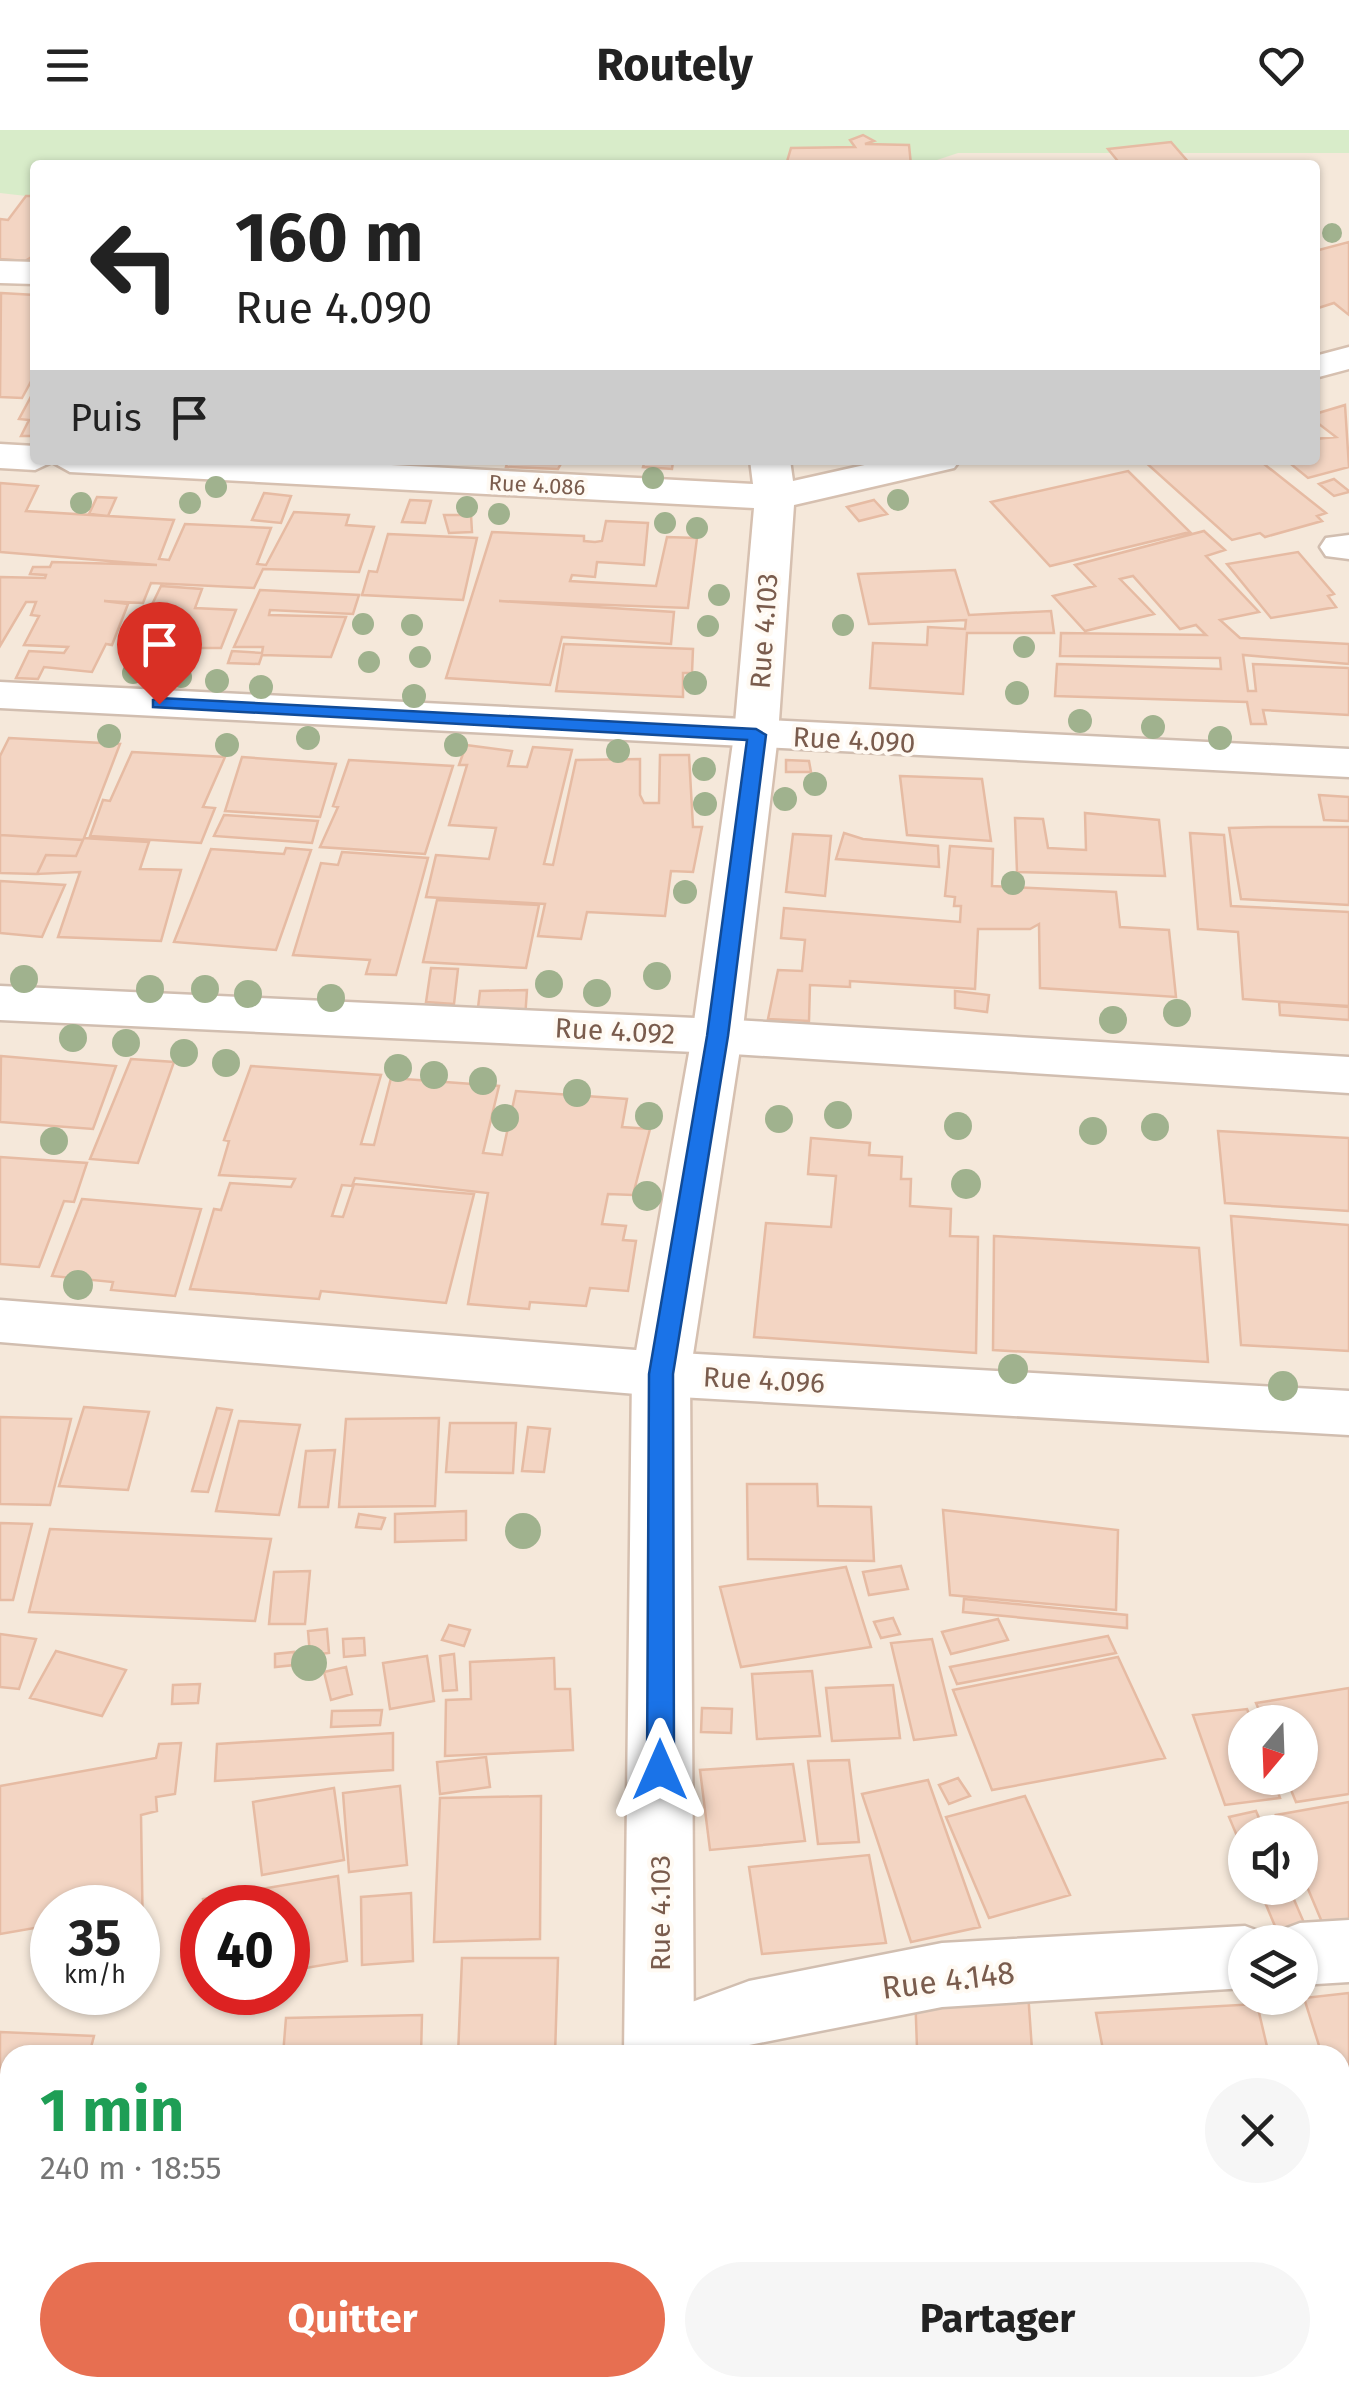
<!DOCTYPE html>
<html lang="fr">
<meta charset="utf-8">
<style>
body{margin:0;font-family:"Fira Sans",sans-serif;background:#f6f6f6;color:#222;height:100vh;display:flex;flex-direction:column;font-size:38px;white-space:nowrap}
*{box-sizing:border-box;margin:0}
p{font-size:32px;color:#767676}
.icon{flex:none;width:55px;height:55px;fill:none;stroke:currentColor;stroke-width:2;stroke-linecap:round;stroke-linejoin:round}
.map{position:relative;flex:1;overflow:hidden}
.panel{position:absolute;left:0px;top:1915px;width:1350px;height:352px;display:flex;flex-direction:column;background:#fff;border-radius:30px 30px 0 0;box-shadow:0 2px 8px #0004}
.panel>*{flex:none}
.top-card{position:absolute;left:30px;top:30px;width:1290px;height:305px;border-radius:10px;box-shadow:0 2px 8px #0004;background:#fff;color:#222;overflow:hidden}
.needle{width:65px;rotate:199deg}
.controls{position:absolute;left:1228px;top:1575px;display:grid;gap:20px}
.controls a{display:grid;place-items:center;width:90px;height:90px;border-radius:50%;background:#fff;box-shadow:0 2px 8px #0004;font-size:50px}
.speed{position:absolute;left:30px;top:1755px;display:flex;gap:20px;font-size:50px;font-weight:700;text-align:center}
.speed>*{display:grid;place-content:center;width:130px;height:130px;border-radius:50%;background:#fff;box-shadow:0 2px 8px #0004;line-height:1}
.speed small{font-size:25px;font-weight:400}
.speed .limit{border:15px solid #d22;background:#fff;color:#111}
.pin{position:absolute;display:grid;place-items:center;width:85px;height:85px;color:#fff;margin:-102px -42px;border-radius:50% 50% 50% 0;rotate:-45deg;box-shadow:0 0 10px #0007}
.pin .icon{rotate:45deg}
.me{position:absolute;width:110px;margin:-55px;rotate:0deg;stroke-linejoin:round;filter:drop-shadow(0 0 8px #0008)}
.turn{display:flex;align-items:center;gap:35px;height:210px;padding:0 40px;font-size:45px}
.turn .icon{width:130px;height:130px;stroke-width:2.5}
.turn b{display:block;font-size:70px;line-height:85px}
.then{display:flex;align-items:center;height:95px;padding:0 40px;background:#0003;gap:20px;font-size:38px}
.round{display:grid;place-items:center;flex:none;width:105px;height:105px;border-radius:52px;background:#f6f6f6}
.head{display:flex;align-items:center;justify-content:space-between;height:170px;padding:0 40px}
h1{font-size:60px;font-weight:700;line-height:75px;color:#1e9e55}
.button{display:flex;gap:20px;margin-top:auto;padding:20px 40px}
.button a{flex:1;height:115px;border-radius:60px;background:#e76f51;color:#fff;font-size:40px;font-weight:700;line-height:115px;text-align:center}
.button a+a{background:#f6f6f6;color:#222}
header{display:flex;justify-content:space-between;align-items:center;height:130px;padding:0 40px;background:#fff;font-size:45px;font-weight:700}
.map>svg:first-child{display:block}
.residential{fill:#f5e8da;fill-rule:evenodd}
.green{fill:#d8ecc9}
.building{fill:#f3d5c3;stroke:#e6bba3;stroke-width:2.5}
.lines{fill:none;stroke-linecap:round;stroke-linejoin:round}
.street-casing{stroke:#d1beb0;stroke-width:5}
.secondary-casing{stroke:#d6c0b0;stroke-width:5}
.street{fill:#fff;fill-rule:evenodd}
.secondary{fill:#fff;fill-rule:evenodd}
.tree{fill:#a0b28e}
.route{fill:#1a73e8;stroke:#114b97;stroke-width:2.5}
.labels{text-anchor:middle;dominant-baseline:central;stroke-width:8;stroke-linejoin:round;paint-order:stroke}
.far-street-label{font-size:22px;fill:#7a5c4d;stroke:#fffaf3}
.street-label{font-size:28px;fill:#7a5c4d;stroke:#fffaf3}
.near-street-label{font-size:32px;fill:#7a5c4d;stroke:#fffaf3}
</style>
<header><svg class="icon" aria-label="menu" viewBox="0 0 24 24"><path d="M4 6h16M4 12h16M4 18h16"/></svg>Routely<svg class="icon" aria-label="heart" viewBox="0 0 24 24"><path d="M12 20l-8-8c-3-5 5-10 8-4 3-6 11-1 8 4z"/></svg></header>
<div class="map">
<svg width="1349" height="2267" viewBox="0 0 1349 2267">
<rect width="100%" height="100%" fill="#fdf6ec"/>
<path class="residential" d="M0,0H1349V2267H0ZM35,35H1315V330H35ZM1245,1592H1300V1648H1245ZM1245,1702H1300V1758H1245ZM52,1778H138V1862H52ZM202,1778H288V1862H202ZM1245,1812H1300V1868H1245ZM10,1925H1340V2258H10Z"/>
<path class="green" d="M0,0H1349V23H958L922,35H35V67L0,63Z"/>
<path class="building" d="M863,5L874,11L865,14L909,15L911,35H786L791,18L855,17L850,10Z
M1171,12L1191,35H1121L1108,19Z
M26,66H35V125L25,131L0,129V89L8,90Z
M1349,112V185L1334,173L1315,179V121Z
M1,163L35,165V244L22,268L0,267Z
M35,259V306H21L29,290L19,289Z
M1345,275L1349,337L1308,348L1286,330H1315V309L1336,307L1315,291V284Z
M508,330H563L558,339L506,337Z
M645,330H650L673,332L672,339L643,337Z
M1143,330H1259L1326,383L1317,386L1322,391L1265,407L1260,403L1232,410Z
M1128,341L1190,402L1050,436L991,372Z
M1334,349L1349,361V362L1334,366L1319,354Z
M0,353L38,356L26,381L174,390L159,429L169,430L185,394L271,398L257,434L266,435L294,382L349,385L346,395L374,397L359,442L263,439L254,458L151,453L143,473L104,471L128,474L112,515L106,514L92,542L44,537L38,549L16,548L29,521L64,523L68,517L24,515L39,486L31,485L36,472H26L0,516V447L45,448L46,445L30,444L33,437H50L52,432L157,435L0,422Z
M264,363L291,366L281,393L252,390Z
M97,367L116,368L108,386L89,384Z
M410,370L431,371L425,393L402,392Z
M874,370L887,384L859,391L847,377Z
M444,385H471L472,402L449,403Z
M606,391L648,393L644,435L597,432L595,447L572,445L570,451L656,456L667,407L697,408L688,478L499,471L674,482L671,514L562,507L550,555L446,548L492,402L584,406V411L595,412L602,411Z
M1204,401L1225,420L1206,426L1259,482L1220,490L1240,508L1349,514V534L1243,525L1248,561H1256L1253,534L1349,538V585L1263,580L1266,594H1251L1247,572L1055,566L1057,534L1221,539L1220,528L1060,526L1061,503L1206,505L1196,495L1180,499L1133,446L1120,449L1154,484L1085,501L1053,466L1095,456L1075,435Z
M388,404L477,408L463,470L362,465L369,441L377,442Z
M1298,422L1334,464L1328,466L1336,477L1271,488L1227,434Z
M955,440L969,485L1051,481L1054,503H967L963,564L870,558L873,513L927,515L928,497L965,499L966,490L869,494L858,444Z
M161,456L202,459L195,478L236,480L221,518H131Z
M260,460L359,465L353,484L270,480L269,485L346,487L331,527L262,525L259,534L228,533L232,521L262,523L263,517H234Z
M564,514L693,519L692,543H683V567L556,561Z
M9,608L120,614L84,708L149,712L140,739L181,740L161,811L58,807L80,742L37,744L46,725L76,726L83,710L0,705V626Z
M466,615L512,621L508,636L527,637L533,617L572,620L544,734L553,735L576,630L640,629V665L644,673H659L660,625H689L693,697H702L693,742L671,741L665,786L587,782L581,809L538,806L545,774L426,767L436,725L489,729L496,698L449,695L467,635H459Z
M132,622L225,627L203,677L215,678L201,713L90,706L103,670L110,671Z
M242,627L336,634L320,687L225,681Z
M349,630L453,636L425,724L320,717L338,677L333,676Z
M786,630L809,631L811,642H786Z
M900,646L982,649L991,711L907,705Z
M1319,665L1349,667V691L1324,690Z
M1085,683L1159,690L1165,746L1017,742L1015,688L1043,689L1048,718L1086,720Z
M224,685L318,691L312,713L214,706Z
M1268,697H1349V775L1241,769L1229,698Z
M844,703L863,709L938,716L939,737L836,729Z
M1190,703L1224,705L1231,776L1349,782V877L1243,869L1238,802L1198,799Z
M793,704L831,706L825,766L786,762Z
M0,705L83,710L76,726L46,725L37,744L0,743Z
M950,716L993,719L992,756L1116,762L1120,797L1169,800L1176,867L1040,858L1039,794L1030,799H978L975,859L850,851V857L810,855L809,891L768,889L778,840L802,841L805,810L781,808L784,778L960,792L961,776H954L955,767L945,766Z
M286,718L311,720L276,820L174,812L211,719L284,724Z
M342,722L428,728L396,845L366,844L370,830L293,825L321,733L338,735Z
M0,751L65,755L42,807L0,803Z
M437,770L539,775L526,838L423,832Z
M431,838L458,839L454,874L426,872Z
M527,860L525,888L477,886L480,861Z
M955,861L989,865L987,882L955,878Z
M1279,872L1349,876V890L1280,885Z
M1,926L116,936L93,999L0,992Z
M131,929L174,932L138,1033L90,1029Z
M251,936L381,945L361,1014L374,1015L391,948L499,956L483,1023L502,1025L516,961L627,969L622,997L650,999L633,1065L608,1064L602,1094L626,1096L623,1110L636,1111L628,1161L590,1158L586,1176L530,1172L529,1179L468,1174L488,1063L355,1048L352,1056L342,1055L332,1086L343,1087L354,1054L474,1064L446,1173L321,1161L319,1169L190,1159L214,1079L221,1080L230,1053L291,1057L295,1049L219,1045L229,1011L224,1010Z
M1218,1001L1349,1008V1081L1225,1073Z
M811,1008L870,1013L869,1025L902,1027L901,1049H911L910,1076L951,1079L950,1106L978,1107L976,1223L754,1207L766,1093L831,1097L836,1046L808,1044Z
M0,1027L87,1033L74,1072L64,1071L39,1137L0,1134Z
M82,1069L201,1079L175,1166L111,1160L113,1152L52,1146Z
M1231,1086L1349,1095V1221L1241,1215Z
M994,1106L1199,1118L1208,1232L993,1220Z
M84,1277L149,1282L128,1360L59,1356Z
M217,1278L232,1280L208,1362L192,1361Z
M0,1287L71,1289L50,1375L0,1374Z
M439,1288L435,1376L339,1377L346,1289Z
M239,1291L300,1295L279,1385L216,1381Z
M450,1293H516L513,1343L446,1342Z
M528,1297L550,1299L544,1342L522,1341Z
M335,1320L328,1377H299L306,1321Z
M747,1354H817L818,1376L871,1377L874,1431L748,1429Z
M943,1380L1118,1400L1116,1480L950,1465Z
M466,1381V1410L395,1412V1384Z
M359,1384L385,1388L381,1399L356,1397Z
M0,1393L32,1394L13,1470H0Z
M50,1399L271,1409L255,1491L29,1482Z
M901,1436L908,1459L869,1465L863,1442Z
M846,1437L871,1517L741,1537L720,1457Z
M310,1441L305,1494H269L274,1442Z
M964,1469L1127,1485V1498L963,1482Z
M893,1488L900,1504L881,1508L874,1492Z
M998,1489L1008,1510L951,1524L942,1502Z
M449,1495L470,1500L464,1516L442,1510Z
M327,1499L329,1523L310,1525L308,1501Z
M0,1504L36,1509L19,1559L0,1557Z
M1108,1506L1116,1523L957,1554L950,1537Z
M364,1508L365,1525L344,1527L343,1509Z
M932,1509L956,1605L914,1610L891,1513Z
M56,1521L126,1540L102,1586L30,1568Z
M294,1522V1535L275,1537V1524Z
M454,1524L457,1560L443,1561L440,1526Z
M427,1526L434,1571L390,1579L383,1533Z
M1118,1527L1165,1628L992,1660L953,1560Z
M554,1528L555,1559H570L573,1620L445,1626L446,1570L471,1569L470,1532Z
M346,1537L352,1564L331,1570L324,1542Z
M812,1541L820,1606L757,1609L752,1544Z
M200,1554L198,1573L172,1574L173,1555Z
M893,1555L900,1608L832,1611L826,1558Z
M1349,1558V1664L1296,1672L1286,1648H1300V1592H1264L1256,1573Z
M702,1578L732,1579L731,1603L701,1602Z
M1247,1579L1252,1592H1245V1648H1273L1280,1668L1225,1675L1193,1585Z
M382,1580L380,1595L331,1597L332,1581Z
M393,1603V1640L215,1651L217,1614Z
M181,1613L175,1664L156,1667L157,1681L141,1685L143,1813L138,1814V1778H52V1795L0,1804V1656L156,1628L159,1614Z
M486,1627L490,1657L440,1664L437,1632Z
M849,1630L859,1712L818,1714L808,1631Z
M793,1634L805,1711L710,1720L700,1640Z
M958,1648L970,1666L949,1674L939,1655Z
M928,1650L980,1797L911,1812L862,1664Z
M400,1656L407,1735L349,1742L343,1663Z
M334,1658L344,1730L262,1745L253,1672Z
M541,1666L540,1809L434,1812L440,1668Z
M1025,1666L1070,1765L989,1788L946,1687Z
M1349,1672V1800L1327,1804L1300,1740V1702H1284L1276,1685Z
M1256,1681L1265,1702H1245V1725L1229,1687Z
M869,1725L886,1813L762,1824L749,1737Z
M338,1746L347,1831L288,1841V1778H204L203,1769Z
M1259,1758H1289L1308,1802L1280,1808Z
M411,1763L413,1831L362,1835L361,1767Z
M462,1828H558L555,1925H458Z
M915,1861L1028,1862L1032,1920L917,1918Z
M1349,1863V1968L1340,1969V1925H1322L1304,1868Z
M1257,1874L1269,1925H1104L1096,1883Z
M422,1885L421,1925H283L286,1888Z
M0,1902L94,1906L89,1925H10V1966H0Z
M1349,1990V2138L1340,2139V1991Z
M0,2044L10,2045V2083L0,2082Z
M1349,2153V2267H1309L1307,2258H1340V2154Z
M0,2164H10V2258H52L50,2267H0Z
M174,2258H260L258,2267H172Z
M423,2258H521L519,2267H421Z
M799,2258H895V2267H799Z
M993,2258H1110L1111,2267H993Z
M1129,2258H1162L1163,2267H1131Z
M1173,2258H1293L1295,2267H1174Z"/>
<g class="lines">
<defs>
<path id="street" d="M1349,405V429L1326,426L1320,417L1326,408Z
M0,552L1349,619V647L0,578Z
M0,856L717,889L1349,927V963L717,923L0,890Z
M0,1170L661,1222L1349,1261V1305L661,1266L0,1212Z
M1349,1790V1852L1300,1855V1812H1245V1858L942,1877L749,1915L723,1925H629L625,1916L635,1893L749,1851L942,1813L1245,1796L1269,1805L1272,1811L1276,1802L1300,1793Z"/>
<path id="secondary" d="M0,131L35,132V154L0,153Z
M1349,217V239L1315,248V226Z
M0,314L35,316V330H296L753,354L750,330H790L793,351L887,330H960L954,338L794,375L778,605L742,906L690,1244L694,1925H624L632,1244L692,906L734,605L754,378L70,342L52,332L35,340L0,338Z
M594,2258H672L671,2267H593Z"/>
</defs>
<use href="#street" class="street-casing"/>
<use href="#secondary" class="secondary-casing"/>
<use href="#street" class="street"/>
<use href="#secondary" class="secondary"/>
</g>
<g class="tree">
<circle cx="1332" cy="103" r="10"/>
<circle cx="653" cy="348" r="11"/>
<circle cx="216" cy="357" r="11"/>
<circle cx="898" cy="370" r="11"/>
<circle cx="81" cy="373" r="11"/>
<circle cx="190" cy="373" r="11"/>
<circle cx="467" cy="377" r="11"/>
<circle cx="499" cy="384" r="11"/>
<circle cx="665" cy="393" r="11"/>
<circle cx="697" cy="398" r="11"/>
<circle cx="719" cy="465" r="11"/>
<circle cx="363" cy="494" r="11"/>
<circle cx="412" cy="495" r="11"/>
<circle cx="843" cy="495" r="11"/>
<circle cx="708" cy="496" r="11"/>
<circle cx="1024" cy="517" r="11"/>
<circle cx="420" cy="527" r="11"/>
<circle cx="369" cy="532" r="11"/>
<circle cx="133" cy="543" r="11"/>
<circle cx="181" cy="547" r="11"/>
<circle cx="217" cy="551" r="12"/>
<circle cx="695" cy="553" r="12"/>
<circle cx="261" cy="557" r="12"/>
<circle cx="1017" cy="563" r="12"/>
<circle cx="414" cy="566" r="12"/>
<circle cx="1080" cy="591" r="12"/>
<circle cx="1153" cy="597" r="12"/>
<circle cx="109" cy="606" r="12"/>
<circle cx="308" cy="608" r="12"/>
<circle cx="1220" cy="608" r="12"/>
<circle cx="227" cy="615" r="12"/>
<circle cx="456" cy="615" r="12"/>
<circle cx="618" cy="621" r="12"/>
<circle cx="704" cy="639" r="12"/>
<circle cx="815" cy="654" r="12"/>
<circle cx="785" cy="669" r="12"/>
<circle cx="705" cy="674" r="12"/>
<circle cx="1013" cy="753" r="12"/>
<circle cx="685" cy="762" r="12"/>
<circle cx="657" cy="846" r="14"/>
<circle cx="24" cy="849" r="14"/>
<circle cx="549" cy="854" r="14"/>
<circle cx="150" cy="859" r="14"/>
<circle cx="205" cy="859" r="14"/>
<circle cx="597" cy="863" r="14"/>
<circle cx="248" cy="864" r="14"/>
<circle cx="331" cy="868" r="14"/>
<circle cx="1177" cy="883" r="14"/>
<circle cx="1113" cy="890" r="14"/>
<circle cx="73" cy="908" r="14"/>
<circle cx="126" cy="913" r="14"/>
<circle cx="184" cy="923" r="14"/>
<circle cx="226" cy="933" r="14"/>
<circle cx="398" cy="938" r="14"/>
<circle cx="434" cy="945" r="14"/>
<circle cx="483" cy="951" r="14"/>
<circle cx="577" cy="963" r="14"/>
<circle cx="838" cy="985" r="14"/>
<circle cx="649" cy="986" r="14"/>
<circle cx="505" cy="988" r="14"/>
<circle cx="779" cy="989" r="14"/>
<circle cx="958" cy="996" r="14"/>
<circle cx="1155" cy="997" r="14"/>
<circle cx="1093" cy="1001" r="14"/>
<circle cx="54" cy="1011" r="14"/>
<circle cx="966" cy="1054" r="15"/>
<circle cx="647" cy="1066" r="15"/>
<circle cx="78" cy="1155" r="15"/>
<circle cx="1013" cy="1239" r="15"/>
<circle cx="1283" cy="1256" r="15"/>
<circle cx="523" cy="1401" r="18"/>
<circle cx="309" cy="1533" r="18"/>
</g>
<path class="route" d="M159,568L756,599L766,605L728,906L673,1244L674,1640L670,1648H651L647,1640L649,1244L707,906L747,610L153,577V570Z"/>
<g class="labels">
<g class="far-street-label">
<text transform="translate(537 355) rotate(3)">Rue 4.086</text>
</g>
<g class="street-label">
<text transform="translate(764 501) rotate(-86)">Rue 4.103</text>
<text transform="translate(854 610) rotate(3)">Rue 4.090</text>
<text transform="translate(615 901) rotate(3)">Rue 4.092</text>
<text transform="translate(764 1250) rotate(3)">Rue 4.096</text>
<text transform="translate(660 1783) rotate(-90)">Rue 4.103</text>
</g>
<g class="near-street-label">
<text transform="translate(948 1850) rotate(-7)">Rue 4.148</text>
</g>
</g>
</svg>
<div class="controls">
<a><svg class="needle" viewBox="-14 -14 28 28"><path d="M0-13l5 13h-10z" fill="#e53935"/><path d="M0 13l5-13h-10z" fill="#767676"/></svg></a>
<a><svg class="icon" aria-label="sound" viewBox="0 0 24 24"><path d="M4 9h4l5-4v14l-5-4H4zM17 9q2 3 0 6"/></svg></a>
<a><svg class="icon" aria-label="layers" viewBox="0 0 24 24"><path d="M12 4l9 5-9 5-9-5zM3 14l9 5 9-5"/></svg></a>
</div>
<div class="speed"><div>35<small>km/h</small></div><div class="limit">40</div></div>
<div class="pin" style="left:159px;top:574px;background:#d93025"><svg class="icon" aria-label="arrive" viewBox="0 0 24 24"><path d="M6 21V4h12l-3 4 3 4H6"/></svg></div>
<svg class="me" style="left:660px;top:1640px" viewBox="-20 -20 40 40"><path d="M0-17L14 15 0 8-14 15z" fill="#1a73e8" stroke="#fff" stroke-width="4"/></svg>
<div class="top-card">
<div class="turn"><svg class="icon" aria-label="left" viewBox="0 0 24 24"><path d="M17 20v-9H6M10 6l-5 5 5 5"/></svg><div><b>160 m</b>Rue 4.090</div></div>
<div class="then">Puis<svg class="icon" aria-label="arrive" viewBox="0 0 24 24"><path d="M6 21V4h12l-3 4 3 4H6"/></svg></div>
</div>
<section class="panel">
<div class="head"><div><h1>1 min</h1><p>240 m · 18:55</p></div><a class="round"><svg class="icon" aria-label="close" viewBox="0 0 24 24"><path d="M6 6l12 12M18 6L6 18"/></svg></a></div>
<div class="button"><a>Quitter</a><a>Partager</a></div>
</section>
</div>
